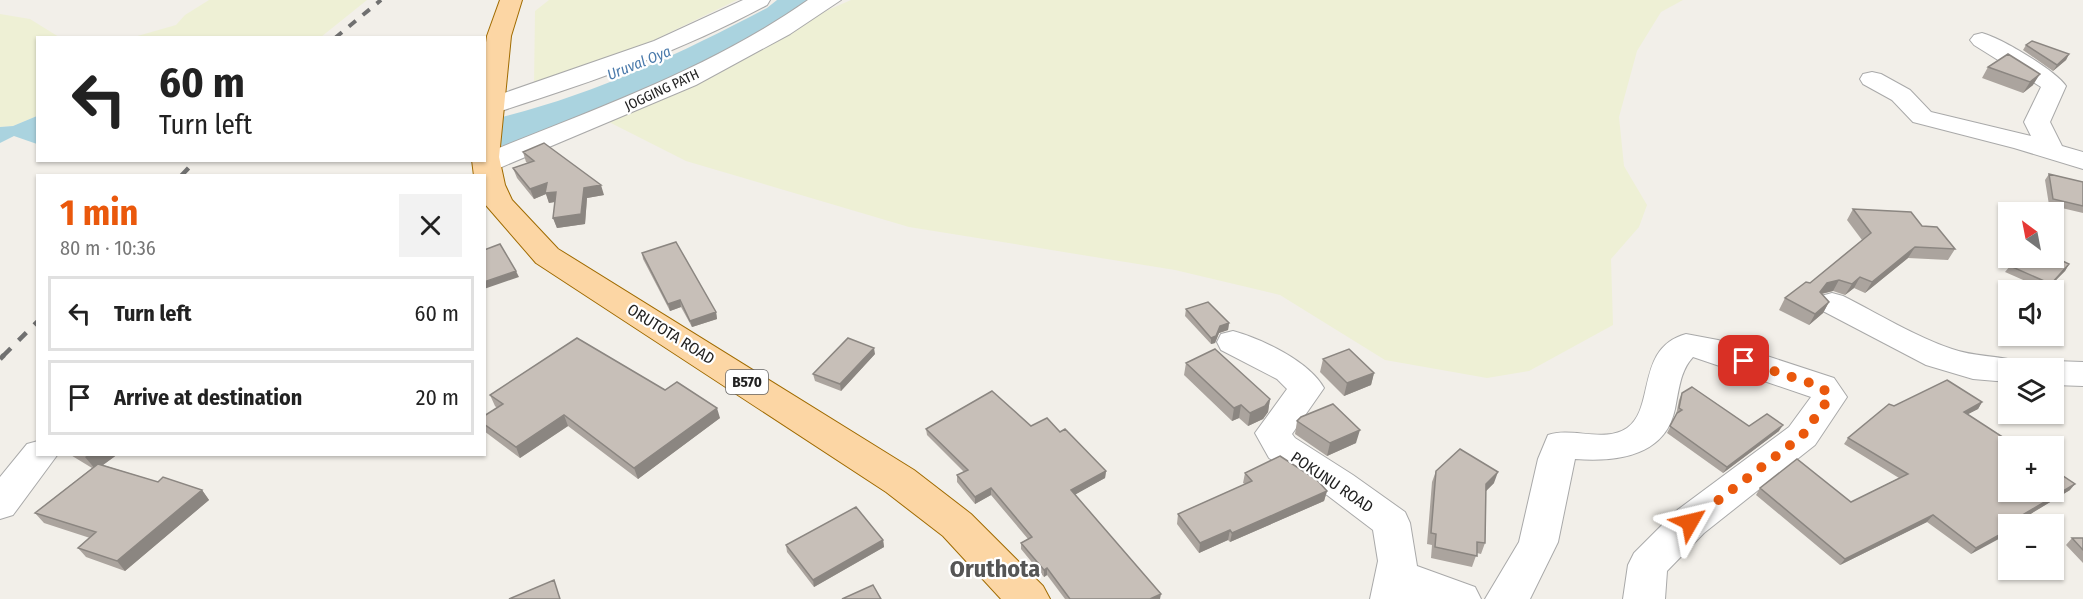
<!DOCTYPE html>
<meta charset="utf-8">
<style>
body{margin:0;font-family:"Fira Sans Condensed",sans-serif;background:#f2f2f2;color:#222;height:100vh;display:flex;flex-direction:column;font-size:22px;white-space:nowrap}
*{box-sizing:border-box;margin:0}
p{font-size:20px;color:#767676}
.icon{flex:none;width:33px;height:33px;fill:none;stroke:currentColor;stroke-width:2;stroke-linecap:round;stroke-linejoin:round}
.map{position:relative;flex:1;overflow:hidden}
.side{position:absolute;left:36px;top:174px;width:450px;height:282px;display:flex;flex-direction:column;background:#fff;border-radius:0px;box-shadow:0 2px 4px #0004}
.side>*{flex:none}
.banner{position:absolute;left:36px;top:36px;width:450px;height:126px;border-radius:0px;box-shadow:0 2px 4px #0004;background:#fff;color:#222;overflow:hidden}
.needle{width:39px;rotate:328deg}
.tools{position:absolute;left:1998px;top:202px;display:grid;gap:12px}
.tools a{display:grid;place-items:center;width:66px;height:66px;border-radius:0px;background:#fff;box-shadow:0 2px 4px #0004;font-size:30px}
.pin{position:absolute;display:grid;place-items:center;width:51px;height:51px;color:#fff;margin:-26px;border-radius:12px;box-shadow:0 3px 9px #0006}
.me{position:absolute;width:66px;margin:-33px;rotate:53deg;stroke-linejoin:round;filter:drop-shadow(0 0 4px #0008)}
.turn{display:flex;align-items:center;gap:21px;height:126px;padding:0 24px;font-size:27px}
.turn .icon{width:78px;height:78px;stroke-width:2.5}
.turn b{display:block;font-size:42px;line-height:51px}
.round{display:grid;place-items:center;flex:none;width:63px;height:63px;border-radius:0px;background:#f2f2f2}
.summary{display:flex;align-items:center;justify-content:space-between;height:102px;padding:0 24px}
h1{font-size:36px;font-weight:700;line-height:45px;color:#ea580c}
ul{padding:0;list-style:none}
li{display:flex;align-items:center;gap:18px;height:75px;margin:0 12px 9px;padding:0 12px;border:3px solid #e0e0e0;border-radius:0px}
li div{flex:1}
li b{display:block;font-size:22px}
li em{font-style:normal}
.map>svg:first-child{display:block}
.farmland{fill:#eef0d5}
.water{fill:#aad3df}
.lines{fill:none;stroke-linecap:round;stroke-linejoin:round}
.minor-casing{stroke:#a9a9a9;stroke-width:2}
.primary-casing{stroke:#a06b00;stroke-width:2}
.minor{fill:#fff;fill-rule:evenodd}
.primary{fill:#fcd6a4;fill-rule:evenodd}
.rail-far2{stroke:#707070;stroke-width:4;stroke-dasharray:9 9;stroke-linecap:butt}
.rail-far1{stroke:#707070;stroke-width:4.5;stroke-dasharray:11 11;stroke-linecap:butt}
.rail{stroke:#707070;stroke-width:5;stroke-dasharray:14 14;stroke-linecap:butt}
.wall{fill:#aba49e}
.shaded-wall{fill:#8b8681}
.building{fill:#c7bfb8;stroke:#8b8681;stroke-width:1.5}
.route{stroke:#ea580c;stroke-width:10;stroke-dasharray:0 18}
.labels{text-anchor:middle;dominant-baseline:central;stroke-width:4.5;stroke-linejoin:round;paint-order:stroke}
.far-street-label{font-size:14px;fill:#222;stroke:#fff}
.far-water-label{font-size:15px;font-style:italic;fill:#4a7aab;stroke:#fff}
.shield{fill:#fff;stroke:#646464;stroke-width:1.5}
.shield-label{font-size:15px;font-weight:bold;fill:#222}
.street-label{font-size:16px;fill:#222;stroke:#fff}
.near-quarter-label{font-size:24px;font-weight:bold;fill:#555;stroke:#fff}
</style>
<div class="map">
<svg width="2083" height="599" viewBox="0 0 2083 599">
<rect width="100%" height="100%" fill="#f2efe9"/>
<path class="farmland" d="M209,0H367L321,37H134L176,25L185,15Z
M549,0H737L652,41L534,86L535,11Z
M851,0H1683L1661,12L1637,51L1619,117L1624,166L1647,205L1639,227L1611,259L1613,325L1529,371L1487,378L1385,360L1280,295L1175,270L909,227L686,161L607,121L812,17Z
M0,14L30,19L59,37L38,38L37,116L13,126L0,127Z"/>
<path class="water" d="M777,0H811C746,44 677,76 604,106C565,123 527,141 485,150L484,121C583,100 678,55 767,8Z
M37,116V144L14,136L0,143V127L13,126Z"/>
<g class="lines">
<defs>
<path id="minor" d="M743,0H770L767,5C682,51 592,82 501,111L484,112V100L654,41Z
M808,0H841L790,34L696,85L497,169L487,171L477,169L473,163L484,160V154C595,109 710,69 808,0Z
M1982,33C2001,38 2055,70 2066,86L2050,122L2062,146L2083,152V169L2014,148L1913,122L1892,100L1863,84L1860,79L1863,74L1872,72L1881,74L1910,90L1931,112L2031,136L2024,122L2041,87L1974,45L1970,40L1974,35Z
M1832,293L1843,296C1877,313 1916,337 1952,349C1974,357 1997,355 2020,362L2024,369H2008V382L1973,379L1926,365L1821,310L1816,303L1821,296Z
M1233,331C1262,339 1309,361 1324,388L1292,434L1295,438L1353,475L1405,512L1410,523L1417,566L1475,587L1481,599H1370L1378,561L1373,530L1327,495L1269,458L1255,433L1287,389L1277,379L1221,350L1217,342L1221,334Z
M1686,334L1718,340L1834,378L1847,397L1815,445L1704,533L1667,571L1665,599H1623L1628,565L1634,553L1676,511L1789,427L1811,397L1693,357C1680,371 1679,390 1675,409C1665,457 1616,462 1575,459L1558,542L1530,599H1485L1519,542L1538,459L1548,435C1572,427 1605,443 1627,428C1656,408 1635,348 1686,334Z
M2054,361L2083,362V386L2054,385V369H2039L2042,365Z
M38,441V454H58L13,515L0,519V477L27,444Z"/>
<path id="primary" d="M500,0H522L511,36L499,157L505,185L512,200L558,249L914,470L971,514L1043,586L1050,599H1001L943,536L886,492L536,263L484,203V176H474L472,160H484V55L487,36Z"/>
</defs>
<use href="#minor" class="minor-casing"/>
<use href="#primary" class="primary-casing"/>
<use href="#minor" class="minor"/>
<use href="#primary" class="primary"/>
<path class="rail-far2" d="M335,38L381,0"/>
<path class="rail-far1" d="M181,176L196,160
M3,356L38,321"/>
<path class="rail" d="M0,359L4,355"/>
</g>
<path class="wall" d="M2026,45L2069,54L2066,60L2053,71L2023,50Z
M2008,54L2033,85L2023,93L1982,78L1988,67Z
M523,152L604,195L587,198L585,224L557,228L553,218L555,202L549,203L546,194L534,199L517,178L513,168L528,163L526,162Z
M2049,174L2083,182V213L2049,205L2045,180Z
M1853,209L1922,226L1955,249L1948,260L1908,258L1865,293L1854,288L1845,295L1833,291L1822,294L1829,302L1823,313L1809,325L1779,310L1785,298L1810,283L1862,240L1847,220Z
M642,253L716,312L717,319L692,327L681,307L670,311L643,259Z
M2069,264L2065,271L2046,290L2005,272L2010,266Z
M1186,309L1229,323L1228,330L1219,333L1215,343L1211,344L1185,316Z
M875,354L841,391L815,381L813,374Z
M1323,359L1374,373L1371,385L1344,396L1320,372Z
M1186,363L1270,399L1268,412L1263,419L1248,426L1239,418L1232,421L1184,375Z
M665,390L720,418L638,479L568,426L520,458L484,431V416L497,408L495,406L490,395Z
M1682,393L1749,426L1779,431L1723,473L1667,433L1676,415L1679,400Z
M1982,402L1978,409L1967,414L2070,490L2027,516L1971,554L1927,522L1840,565L1756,495L1760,488L1851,502L1899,478L1844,444L1848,438L1894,406Z
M1297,421L1356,443L1327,456L1295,434Z
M1031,426L1060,432L1106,471L1105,478L1075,494L1160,599H1065L1047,575L1044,577L1021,549V543L1028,539L991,495L975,504L957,482V475L964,472L927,435L926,429Z
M69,454H118L103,465L158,482L202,490L209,500L125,571L86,557L78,548L90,538L44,523L35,513L92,468Z
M1436,471L1494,483L1486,491L1485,543L1481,554L1477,553L1472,567L1431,558L1432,545L1427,544L1432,482Z
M1245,473L1327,491L1324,501L1230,542L1228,540L1199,553L1177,524L1178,514L1245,484L1243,483Z
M2072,538H2083V563L2066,545Z
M883,540L884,547L814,587L787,552L786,545Z"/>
<path class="shaded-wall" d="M2069,54L2066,60L2053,71L2057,65Z
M2040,74L2033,85L2023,93L2030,82Z
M547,183L556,192L559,201L549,203L546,194L534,199L530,189Z
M601,185L604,195L587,198L585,224L557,228L553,218L584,188Z
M1915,247L1908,258L1865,293L1872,282Z
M2069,264L2065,271L2046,290L2051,284Z
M516,271L519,277L484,289V282Z
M1860,277L1854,288L1845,295L1852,284Z
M1839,280L1833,291L1820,294V292L1827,283Z
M680,300L681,307L670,311L668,304Z
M1829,302L1823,313L1809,325L1815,314Z
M716,312L717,319L692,327L690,321Z
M1229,323L1228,330L1219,333L1215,343L1211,344V338L1220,326Z
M874,348L875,354L841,391L840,384Z
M1374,373L1371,385L1344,396L1347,383Z
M1270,399L1268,412L1263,419L1248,426L1250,413Z
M1982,402L1978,409L1959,419L1964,412Z
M1241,405L1239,418L1232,421L1234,408Z
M717,408L720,418L638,479L634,468Z
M564,415L568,426L520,458L516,447Z
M1783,425L1779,431L1723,473L1727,467Z
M1360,430L1356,443L1327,456L1330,443Z
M89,454H118L96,470L85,457Z
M1106,471L1105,478L1071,497V490Z
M1498,472L1494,483L1482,495L1486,484Z
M2075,484L2070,490L2019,521L2024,514Z
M991,488V495L975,504V497Z
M202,490L209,500L125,571L117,561Z
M1327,491L1324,501L1230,542L1232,533Z
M1933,515L1927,522L1840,565L1845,559Z
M2031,519L2025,525H2019Z
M1230,530L1228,540L1199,553L1200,543Z
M2008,530V534L1971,554L1976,548Z
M883,540L884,547L814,587L813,580Z
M1047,568V575L1044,577V570Z
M1161,594L1160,599H1150Z"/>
<path class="building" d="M2032,41L2069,54L2057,65L2026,45Z
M2008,54L2040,74L2030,82L1988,67Z
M544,143L601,185L584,188L581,214L553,218L556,192L545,193L547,183L530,189L513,168L534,161L523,152Z
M2049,174L2083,182V206L2053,199Z
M1853,209L1911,212L1922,226L1937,227L1955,249L1915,247L1872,282L1860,277L1852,284L1839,280L1827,283L1820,292L1829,302L1815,314L1785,298L1806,282L1810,283L1871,233Z
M676,242L716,312L690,321L680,300L668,304L642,253Z
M500,244L516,271L484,282V250Z
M2054,257L2069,264L2051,284L2010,266L2017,258Z
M1208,302L1229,323L1220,326L1216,336L1211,338L1186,309Z
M577,338L665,390L677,382L717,408L634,468L564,415L516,447L484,424V416L503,404L490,395Z
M848,338L874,348L840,384L813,374Z
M1215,349L1270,399L1265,406L1250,413L1241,405L1234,408L1186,363Z
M1349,349L1374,373L1347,383L1323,359Z
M1947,380L1982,402L1964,412L2018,447H2008V492H2054V470L2075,484L2024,514L2031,519L2019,525H2008V530L1976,548L1933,515L1845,559L1760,488L1797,459L1851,502L1908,474L1848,438L1889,404L1894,406Z
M1692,387L1749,426L1767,414L1783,425L1727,467L1670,426L1677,413L1682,410L1679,408L1682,393Z
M992,391L1031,426L1047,418L1060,432L1065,429L1106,471L1071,490L1161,594L1150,599H1070L1047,568L1044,570L1021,543L1032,537L991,488L975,497L957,475L968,470L926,429Z
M1333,404L1360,430L1330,443L1297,421L1301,417Z
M1460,449L1498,472L1486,484L1485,543L1477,542V556L1435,547L1436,534L1431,533L1436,471Z
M1280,456L1317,480L1327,491L1232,533L1230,530L1200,543L1178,514L1252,481L1245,473Z
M98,464L158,482L163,477L202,490L117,561L78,548L96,532L35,513Z
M856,507L883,540L813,580L786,545Z
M2072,538H2083V550Z
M554,580L560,599H509Z
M873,585L881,599H842Z"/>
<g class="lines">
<path class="route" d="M1690,522L1802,436L1830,397L1822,387L1744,361"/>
</g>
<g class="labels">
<g class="far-street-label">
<text transform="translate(662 90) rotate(-25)">JOGGING PATH</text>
</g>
<g class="far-water-label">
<text transform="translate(639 63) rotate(-22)">Uruval Oya</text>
</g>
<rect class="shield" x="726" y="370" width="42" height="24" rx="4.5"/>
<g class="shield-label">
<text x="747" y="382">B570</text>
</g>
<g class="street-label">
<text transform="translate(671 334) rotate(32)">ORUTOTA ROAD</text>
<text transform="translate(1332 482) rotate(34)">POKUNU ROAD</text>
</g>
<g class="near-quarter-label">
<text x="995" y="569">Oruthota</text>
</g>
</g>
</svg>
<div class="tools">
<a><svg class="needle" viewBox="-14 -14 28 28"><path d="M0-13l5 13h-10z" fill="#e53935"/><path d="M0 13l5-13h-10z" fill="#767676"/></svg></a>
<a><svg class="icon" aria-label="sound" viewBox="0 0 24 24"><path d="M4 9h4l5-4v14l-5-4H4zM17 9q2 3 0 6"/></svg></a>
<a><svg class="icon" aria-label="layers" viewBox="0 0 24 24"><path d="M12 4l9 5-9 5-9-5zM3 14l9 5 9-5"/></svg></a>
<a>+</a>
<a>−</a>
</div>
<div class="pin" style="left:1744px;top:361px;background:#d93025"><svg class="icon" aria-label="arrive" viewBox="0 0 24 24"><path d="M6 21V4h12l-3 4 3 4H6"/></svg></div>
<svg class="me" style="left:1690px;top:522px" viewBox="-20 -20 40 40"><path d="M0-17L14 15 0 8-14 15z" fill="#ea580c" stroke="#fff" stroke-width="4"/></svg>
<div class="banner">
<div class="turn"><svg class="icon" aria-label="left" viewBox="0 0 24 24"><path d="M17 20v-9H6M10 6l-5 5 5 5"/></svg><div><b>60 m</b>Turn left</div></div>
</div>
<section class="side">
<div class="summary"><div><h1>1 min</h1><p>80 m · 10:36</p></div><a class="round"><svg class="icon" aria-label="close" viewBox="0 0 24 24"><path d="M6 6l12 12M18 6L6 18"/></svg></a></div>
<ul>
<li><svg class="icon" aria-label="left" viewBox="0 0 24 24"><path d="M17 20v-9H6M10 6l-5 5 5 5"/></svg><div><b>Turn left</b></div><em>60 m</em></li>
<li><svg class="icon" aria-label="arrive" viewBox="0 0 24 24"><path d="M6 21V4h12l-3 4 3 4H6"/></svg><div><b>Arrive at destination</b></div><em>20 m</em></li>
</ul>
</section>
</div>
